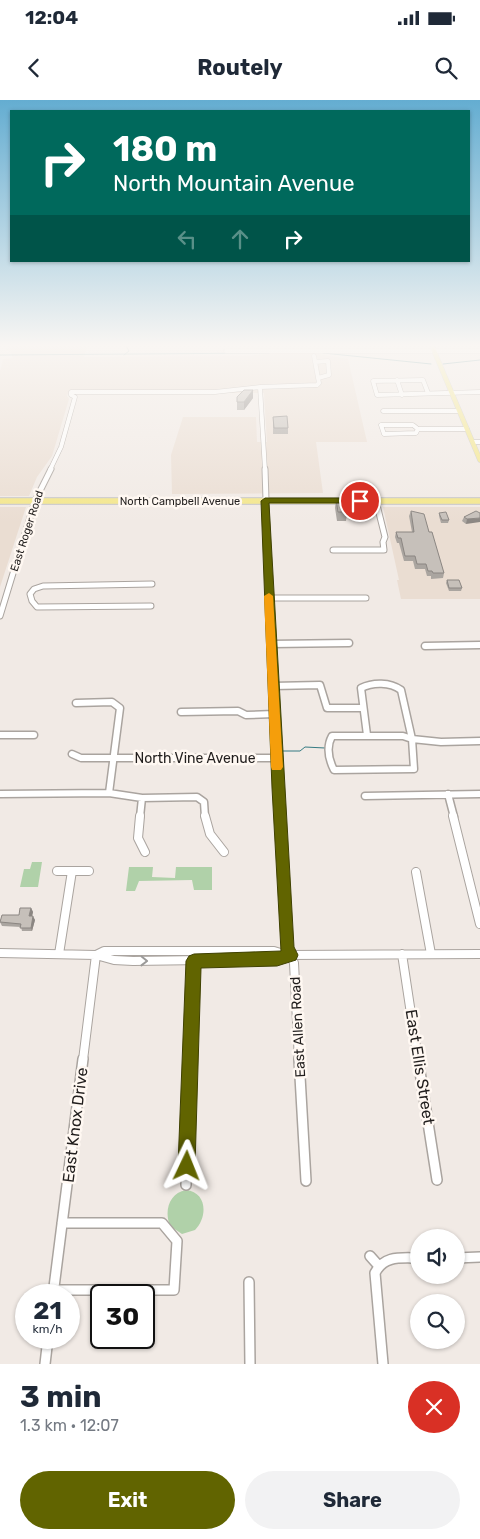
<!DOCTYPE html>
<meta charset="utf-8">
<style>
body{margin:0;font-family:Rubik,sans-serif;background:#f2f2f3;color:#1f2937;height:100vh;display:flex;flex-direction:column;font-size:19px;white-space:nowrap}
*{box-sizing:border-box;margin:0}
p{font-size:16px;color:#747a83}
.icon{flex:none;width:28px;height:28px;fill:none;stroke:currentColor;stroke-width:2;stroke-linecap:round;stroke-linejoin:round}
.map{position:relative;height:1264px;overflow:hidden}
.sheet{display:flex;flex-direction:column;background:#fff;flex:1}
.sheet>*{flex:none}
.top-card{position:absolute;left:10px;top:10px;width:460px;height:152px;border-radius:0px;box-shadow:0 1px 4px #0004;background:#00695c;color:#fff;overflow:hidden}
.buttons{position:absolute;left:410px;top:1129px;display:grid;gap:10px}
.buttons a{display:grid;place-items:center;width:55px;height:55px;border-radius:50%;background:#fff;box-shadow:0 1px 4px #0004;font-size:25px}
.speed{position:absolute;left:15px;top:1184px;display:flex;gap:10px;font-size:25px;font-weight:700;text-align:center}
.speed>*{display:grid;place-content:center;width:65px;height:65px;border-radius:50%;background:#fff;box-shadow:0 1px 4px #0004;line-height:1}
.speed small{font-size:12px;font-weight:400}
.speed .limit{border:2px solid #111;border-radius:8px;background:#fff;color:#111}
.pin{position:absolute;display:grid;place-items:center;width:42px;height:42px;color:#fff;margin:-21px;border:2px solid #fff;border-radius:50%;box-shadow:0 1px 5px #0007}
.me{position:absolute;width:55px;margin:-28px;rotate:2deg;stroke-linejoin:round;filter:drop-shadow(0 0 4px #0008)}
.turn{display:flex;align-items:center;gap:18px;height:105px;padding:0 20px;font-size:22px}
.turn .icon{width:65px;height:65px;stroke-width:2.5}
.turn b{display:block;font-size:35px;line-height:42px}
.lanes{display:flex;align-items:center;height:48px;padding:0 20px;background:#0003;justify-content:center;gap:25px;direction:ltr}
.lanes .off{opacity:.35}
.round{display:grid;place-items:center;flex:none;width:52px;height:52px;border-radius:26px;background:#f2f2f3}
.headline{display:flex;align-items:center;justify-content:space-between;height:85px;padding:0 20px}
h1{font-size:30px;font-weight:700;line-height:38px}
.primary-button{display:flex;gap:10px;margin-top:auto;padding:10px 20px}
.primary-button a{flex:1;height:58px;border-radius:30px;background:#616400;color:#fff;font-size:20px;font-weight:700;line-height:58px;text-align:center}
.primary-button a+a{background:#f2f2f3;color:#1f2937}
.status{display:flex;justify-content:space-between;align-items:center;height:35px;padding:0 25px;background:#fff;direction:ltr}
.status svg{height:14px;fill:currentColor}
header{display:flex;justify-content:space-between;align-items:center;height:65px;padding:0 20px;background:#fff;font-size:22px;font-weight:700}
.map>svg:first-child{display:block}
.built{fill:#eaddd2}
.green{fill:#b0d1a9}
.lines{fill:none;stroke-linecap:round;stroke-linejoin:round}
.stream{stroke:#357b83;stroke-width:1}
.minor-far4-casing{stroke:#aaa49f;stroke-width:5}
.minor-far3-casing{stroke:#aaa49f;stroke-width:7}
.minor-far2-casing{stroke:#aaa49f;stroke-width:9}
.minor-far1-casing{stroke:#aaa49f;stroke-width:10}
.minor-casing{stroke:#aaa49f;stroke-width:12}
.major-far1-casing{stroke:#cac9c9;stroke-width:5.5}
.major-casing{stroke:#cac9c9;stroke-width:8}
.minor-far4{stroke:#fff;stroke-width:4}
.minor-far3{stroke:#fff;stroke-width:5}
.minor-far2{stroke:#fff;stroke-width:6}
.minor-far1{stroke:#fff;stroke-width:8}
.minor{stroke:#fff;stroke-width:9}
.major-far1{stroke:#f3e689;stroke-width:4.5}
.major{stroke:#f3e689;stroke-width:5.5}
.wall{fill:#aaa5a0}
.shaded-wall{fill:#8b8682}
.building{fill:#c6c0ba;stroke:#8b8682}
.oneway{stroke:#9b9a99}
.route{fill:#616400;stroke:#3f4100}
.slow{fill:#f59e0b}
.labels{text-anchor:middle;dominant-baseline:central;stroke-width:5;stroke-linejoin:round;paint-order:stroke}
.far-street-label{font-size:11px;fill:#211e1d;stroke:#fff8f2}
.street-label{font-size:14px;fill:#211e1d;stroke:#fff8f2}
.near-street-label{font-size:16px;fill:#211e1d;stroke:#fff8f2}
</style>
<div class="status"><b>12:04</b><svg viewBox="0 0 49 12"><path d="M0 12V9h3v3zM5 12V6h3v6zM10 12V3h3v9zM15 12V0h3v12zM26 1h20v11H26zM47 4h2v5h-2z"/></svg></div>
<header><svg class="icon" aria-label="back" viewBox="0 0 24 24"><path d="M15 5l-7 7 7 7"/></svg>Routely<svg class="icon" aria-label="search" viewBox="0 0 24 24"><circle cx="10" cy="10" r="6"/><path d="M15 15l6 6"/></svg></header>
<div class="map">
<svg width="480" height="1264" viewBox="0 0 480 1264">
<rect width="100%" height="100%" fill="#f1eae5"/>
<path class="built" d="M6,246H87L84,257L247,256L277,253H312L348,259L367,342H316L323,393L172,394L171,355L183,317H256L257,342H267L264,293H216L214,290L69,291L67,296L69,299L52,356L37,377L29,396H0V271L3,259L13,258L10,250H6Z
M0,407H26L0,487Z
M383,407H480V499H401L397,480H399Z"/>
<path class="green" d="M32,762H42L38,787H20L24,769H30Z
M129,767H153L152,777L175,778L176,767H212V790H194L192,780L139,781L135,791H126Z
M186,1090C207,1092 208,1117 195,1130L182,1134L170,1126C164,1111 169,1093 186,1090Z"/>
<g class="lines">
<path class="stream" d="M323,253L431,264
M0,255L269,253
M124,255L129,251L126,246
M443,264L480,260
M279,651H300L305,647L325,648"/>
<defs>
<path id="minor-far4" d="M226,251H480
M315,262L328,261L329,275L318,278
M397,280L402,295
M260,287L317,285L319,283L314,256
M428,293L423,280L373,281L377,295L480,292
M383,311H459
M381,325H413L418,329L416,333L384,334Z
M418,329H467
M473,342H480
M50,370L61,347L75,297L71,295V292H215L260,287L265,370"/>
<path id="minor-far3" d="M265,369L270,524
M333,450H384L383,442L385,437L376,401
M269,498H366
M151,506L37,507L32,501L30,494L34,489L43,486L152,484
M0,516L35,401L51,369"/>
<path id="minor-far2" d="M270,523L280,717
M271,544L349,543
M425,546L480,545
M273,586L320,585L327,608H363
M76,603L112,602L120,608L109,693
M181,612L238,611L246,615L274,614
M0,635H34
M367,635L361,588C373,582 390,582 401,590L412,639
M332,636H403L412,639L414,669L334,670C329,660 326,647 332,636Z
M412,639L441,642L480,641
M72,654L81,658H276
M0,694L109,693L142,698L197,697L204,702L205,717
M448,694L454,717
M365,696L480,694
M140,717L142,698"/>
<path id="minor-far1" d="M140,716L138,738L145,752
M205,716L210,734L224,752
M280,716L287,848L294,863L299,960
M453,716L480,824
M57,771H89
M416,772L431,854
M0,853L96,855L114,860L133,861L277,859L287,855
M59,854L72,771
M402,854L418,960
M96,855L104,851H274L287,855L480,854
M83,960L96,855
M190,960L194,859"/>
<path id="minor" d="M299,959L306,1081
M418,959L437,1080
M186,1085L190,959
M370,1156L378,1165
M456,1158L480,1157
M249,1182L250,1264
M54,1190H174L177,1141L162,1123H62
M53,1195L83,959
M45,1264L48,1238
M383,1264L375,1173C384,1155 401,1158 419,1158"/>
<path id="major-far1" d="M432,246L480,360"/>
<path id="major" d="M0,401H480"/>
</defs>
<use href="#minor-far4" class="minor-far4-casing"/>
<use href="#minor-far3" class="minor-far3-casing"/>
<use href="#minor-far2" class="minor-far2-casing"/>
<use href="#minor-far1" class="minor-far1-casing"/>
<use href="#minor" class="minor-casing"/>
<use href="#major-far1" class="major-far1-casing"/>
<use href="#major" class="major-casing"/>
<use href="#minor-far4" class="minor-far4"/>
<use href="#minor-far3" class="minor-far3"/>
<use href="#minor-far2" class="minor-far2"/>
<use href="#minor-far1" class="minor-far1"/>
<use href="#minor" class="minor"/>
<use href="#major-far1" class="major-far1"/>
<use href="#major" class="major"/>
</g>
<path class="wall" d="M253,290V298L244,310H237V297Z
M273,317L288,328V334H273Z
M336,399H349L348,413L347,414L346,421H337L335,408Z
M411,411L429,432L444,473L443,478L431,479V476H427L425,469H415L413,461H404L399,443H397L395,437L396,432H412L409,416Z
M476,411L466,424L462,421L464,417Z
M439,413L449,420L448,423H441L439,416Z
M447,480L462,488L461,491H449L446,483Z
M31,808L33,812L32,816L35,820L32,831H22L21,827L2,826L0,822L19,815Z"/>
<path class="shaded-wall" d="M253,290V298L244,310V302Z
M350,404L348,413L347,414V406Z
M480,418V422L466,424L467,419Z
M31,808L33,812L31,820L29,816Z
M33,816L35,820L32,831L31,828Z"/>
<path class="building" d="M244,290H253L244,302H237V297Z
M287,316L288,328H274L273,317Z
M336,399H349L350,404L347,406L348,412H338Z
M411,411L424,414L429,432H432L444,473H433L432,471H428L426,464H417L415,456H405L401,438H398L396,432H414Z
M476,411L480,413V418L467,419L464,417Z
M446,412L449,420H442L439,413Z
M447,480H459L462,488H449Z
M20,808H31L29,816H33L31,828H20L21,824L0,822L2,815H19Z"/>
<defs><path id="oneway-chevron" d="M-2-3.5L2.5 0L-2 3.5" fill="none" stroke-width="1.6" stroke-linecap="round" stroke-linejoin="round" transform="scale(1.25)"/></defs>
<use class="oneway" href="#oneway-chevron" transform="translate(144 861) rotate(1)"/>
<linearGradient id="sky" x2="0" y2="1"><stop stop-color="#64add1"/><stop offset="0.58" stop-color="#f9f6f3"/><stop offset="1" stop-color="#f9f6f3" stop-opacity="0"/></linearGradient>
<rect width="480" height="423" fill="url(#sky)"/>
<path class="route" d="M265,398H360L364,401L360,403H269L294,847L298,855L296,860L277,866L201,868L195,1066L193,1073L187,1075L181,1073L178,1066L186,861L189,856L194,854L281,851L272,688L261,401Z"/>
<path class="slow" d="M269,493L273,496L283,667L281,670H272L271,667L264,496Z"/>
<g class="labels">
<g class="far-street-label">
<text x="180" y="401">North Campbell Avenue</text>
<text transform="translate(27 431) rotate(-72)">East Roger Road</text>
</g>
<g class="street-label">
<text x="195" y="658">North Vine Avenue</text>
<text transform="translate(298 927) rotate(-93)">East Allen Road</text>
</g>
<g class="near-street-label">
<text transform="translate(420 967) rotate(81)">East Ellis Street</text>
<text transform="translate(75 1025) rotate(-83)">East Knox Drive</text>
</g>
</g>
</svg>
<div class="buttons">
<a><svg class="icon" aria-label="sound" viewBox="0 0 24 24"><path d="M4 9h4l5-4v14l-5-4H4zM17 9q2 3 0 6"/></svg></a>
<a><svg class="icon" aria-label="search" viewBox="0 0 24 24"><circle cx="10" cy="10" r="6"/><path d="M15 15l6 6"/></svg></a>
</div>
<div class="speed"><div>21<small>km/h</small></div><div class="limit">30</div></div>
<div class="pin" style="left:360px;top:401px;background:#d93025"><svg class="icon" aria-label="arrive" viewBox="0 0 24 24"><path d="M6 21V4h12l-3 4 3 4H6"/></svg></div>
<svg class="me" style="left:187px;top:1066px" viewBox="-20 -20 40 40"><path d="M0-17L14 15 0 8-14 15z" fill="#616400" stroke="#fff" stroke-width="4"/></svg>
<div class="top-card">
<div class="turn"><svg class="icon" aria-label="right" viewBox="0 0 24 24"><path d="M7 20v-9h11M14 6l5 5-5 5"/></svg><div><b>180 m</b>North Mountain Avenue</div></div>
<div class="lanes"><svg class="icon off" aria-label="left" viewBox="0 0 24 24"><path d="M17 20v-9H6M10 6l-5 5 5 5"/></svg><svg class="icon off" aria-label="ahead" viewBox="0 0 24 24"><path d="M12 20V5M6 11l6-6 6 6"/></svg><svg class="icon" aria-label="right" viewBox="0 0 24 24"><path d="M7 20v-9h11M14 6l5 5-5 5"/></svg></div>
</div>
</div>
<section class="sheet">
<div class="headline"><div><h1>3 min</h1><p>1.3 km · 12:07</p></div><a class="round" style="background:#d93025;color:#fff"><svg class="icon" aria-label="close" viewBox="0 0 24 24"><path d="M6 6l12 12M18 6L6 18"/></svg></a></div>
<div class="primary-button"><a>Exit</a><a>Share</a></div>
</section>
